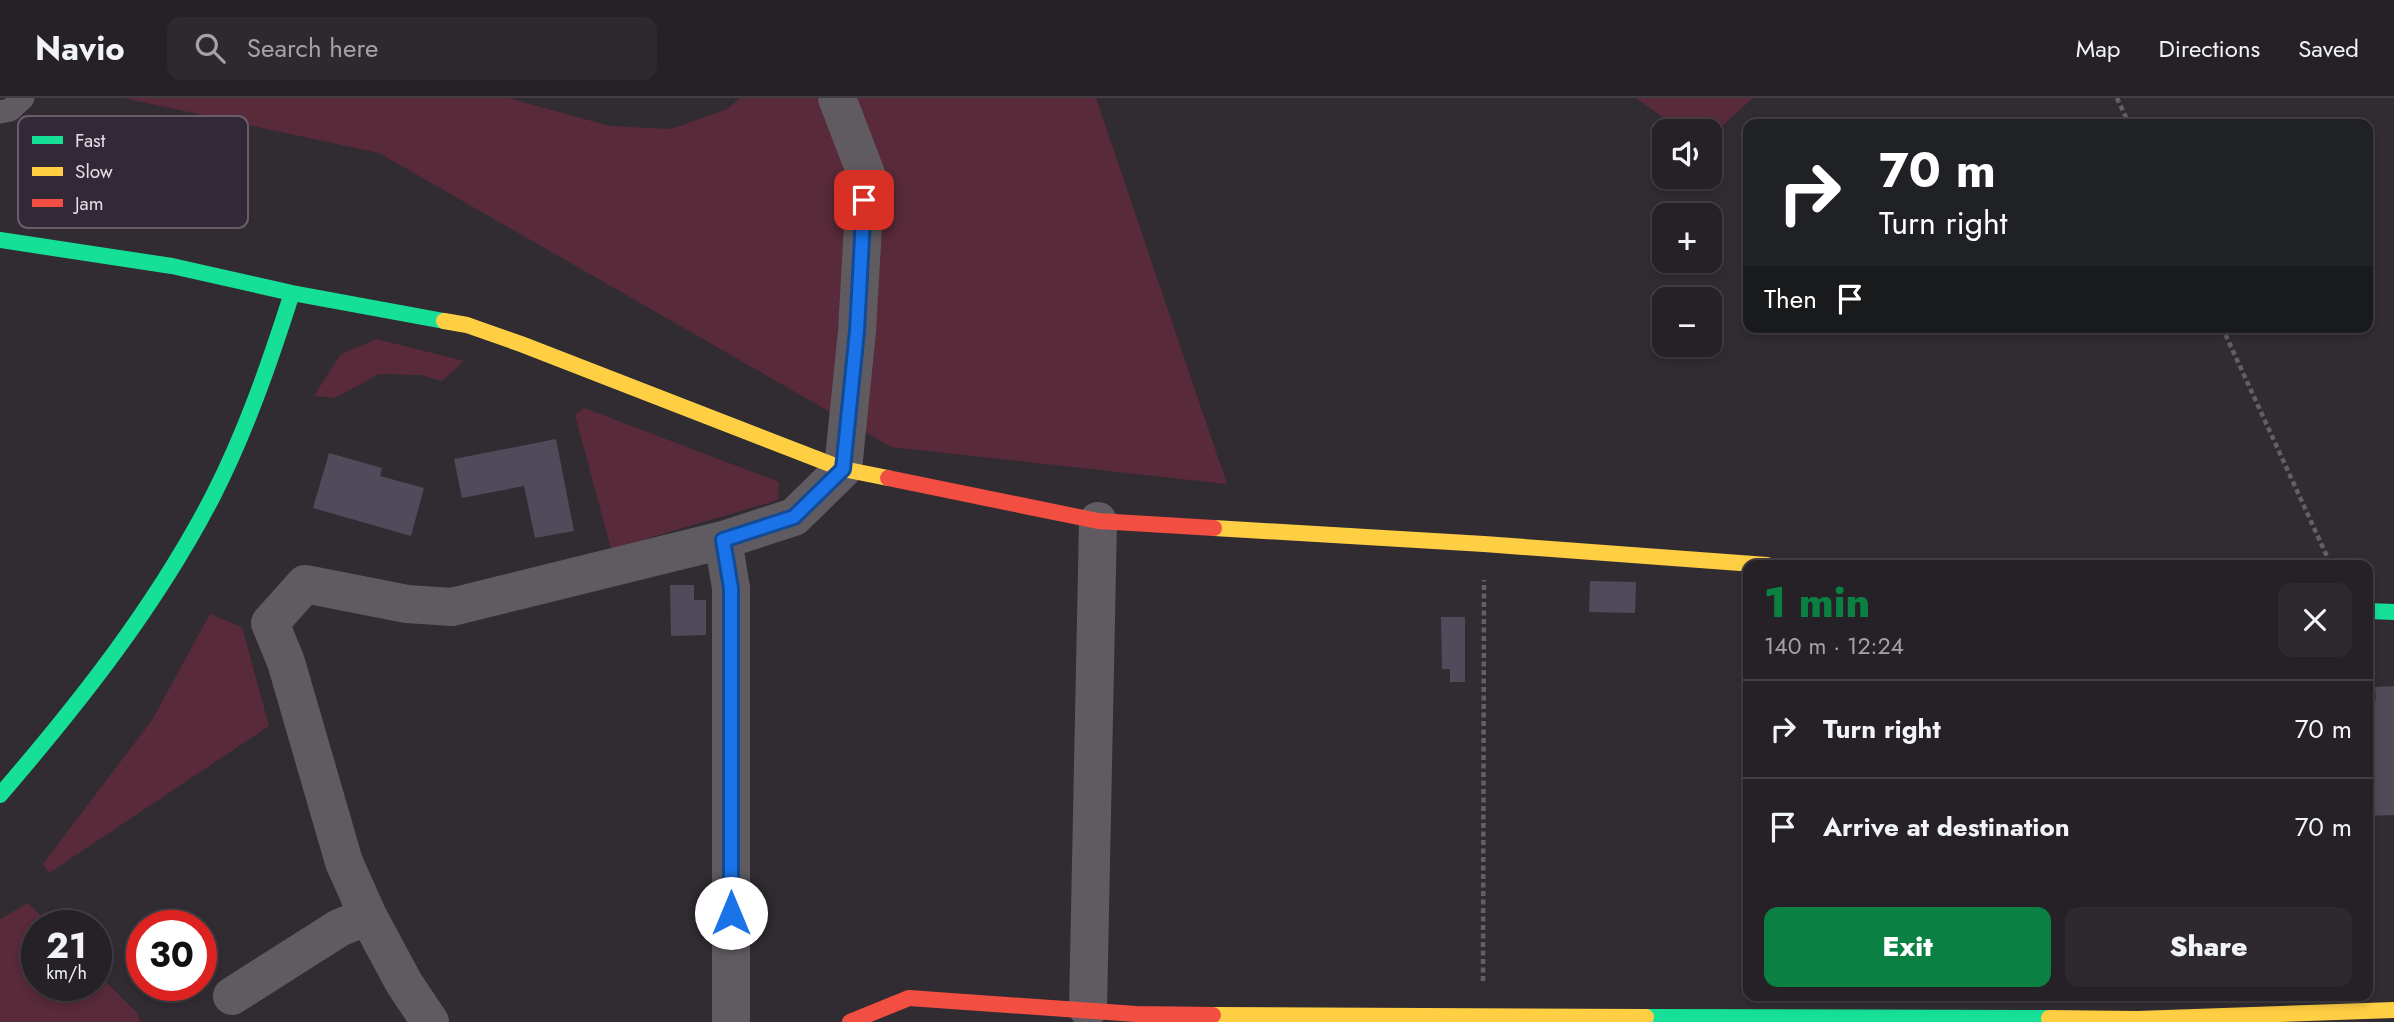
<!DOCTYPE html>
<meta charset="utf-8">
<style>
body{margin:0;font-family:Jost,sans-serif;background:#2d292e;color:#f1f3f6;height:100vh;display:flex;flex-direction:column;font-size:26px;white-space:nowrap}
*{box-sizing:border-box;margin:0}
p{font-size:23px;color:#a3a3a7}
.icon{flex:none;width:38px;height:38px;fill:none;stroke:currentColor;stroke-width:2;stroke-linecap:round;stroke-linejoin:round}
.map{position:relative;flex:1;overflow:hidden}
.details{position:absolute;left:1743px;top:462px;width:630px;height:441px;display:flex;flex-direction:column;background:#252126;border-radius:14px;box-shadow:0 4px 10px #0003,0 0 0 2px #423e43}
.details>*{flex:none}
.guide{position:absolute;left:1743px;top:21px;width:630px;height:214px;border-radius:14px;box-shadow:0 4px 10px #0003,0 0 0 2px #423e43;background:#202124;color:#fff;overflow:hidden}
.buttons{position:absolute;left:1652px;top:21px;display:grid;gap:14px}
.buttons a{display:grid;place-items:center;width:70px;height:70px;border-radius:14px;background:#252126;box-shadow:0 4px 10px #0003,0 0 0 2px #423e43;font-size:35px}
.speed{position:absolute;left:21px;top:812px;display:flex;gap:14px;font-size:35px;font-weight:700;text-align:center}
.speed>*{display:grid;place-content:center;width:91px;height:91px;border-radius:50%;background:#252126;box-shadow:0 4px 10px #0003,0 0 0 2px #423e43;line-height:1}
.speed small{font-size:18px;font-weight:400}
.speed .limit{border:10px solid #d22;background:#fff;color:#111}
.pin{position:absolute;display:grid;place-items:center;width:60px;height:60px;color:#fff;margin:-30px;border-radius:14px;box-shadow:0 4px 10px #0006}
.me{position:absolute;width:77px;margin:-38px;rotate:0deg;stroke-linejoin:round;filter:drop-shadow(0 0 5px #0008)}
.turn{display:flex;align-items:center;gap:24px;height:147px;padding:0 21px;font-size:32px}
.turn .icon{width:91px;height:91px;stroke-width:2.5}
.turn b{display:block;font-size:49px;line-height:60px}
.then{display:flex;align-items:center;height:66px;padding:0 21px;background:#0003;gap:14px;font-size:26px}
.round{display:grid;place-items:center;flex:none;width:74px;height:74px;border-radius:14px;background:#2d292e}
.overview{display:flex;align-items:center;justify-content:space-between;height:119px;padding:0 21px}
h1{font-size:42px;font-weight:800;line-height:52px;color:#0b8043}
.cta{display:flex;gap:14px;margin-top:auto;padding:14px 21px}
.cta a{flex:1;height:80px;border-radius:14px;background:#0b8043;color:#fff;font-size:28px;font-weight:800;line-height:80px;text-align:center}
.cta a+a{background:#2d292e;color:#f1f3f6}
ul{padding:0;list-style:none}
li{display:flex;align-items:center;gap:21px;height:98px;padding:0 21px;border-top:2px solid #423e43}
li div{flex:1}
li b{display:block;font-size:26px}
li em{font-style:normal}
header{display:flex;align-items:center;gap:42px;box-sizing:border-box;height:98px;padding:0 35px;background:#252126;border-bottom:2px solid #423e43}
header strong{font-size:33px}
nav{display:flex;gap:38px;margin-inline-start:auto;font-size:24px}
.search{width:490px;height:63px;background:#2d292e;display:flex;align-items:center;gap:18px;box-sizing:border-box;padding:0 24px;border-radius:14px;color:#a3a3a7;font-size:26px}
.map>svg:first-child{display:block}
.green{fill:#582a3a}
.building{fill:#514a5a}
.lines{fill:none;stroke-linecap:round;stroke-linejoin:round}
.path{stroke:#636064;stroke-width:4.5;stroke-dasharray:5 3.5;stroke-linecap:butt}
.lane{stroke:#605b61;stroke-width:23}
.street{stroke:#605b61;stroke-width:38}
.fast{stroke:#16e098;stroke-width:16}
.slow{stroke:#ffcf43;stroke-width:16}
.jam{stroke:#f24e42;stroke-width:16}
.route-casing{stroke:#114b97;stroke-width:18}
.route{stroke:#1a73e8;stroke-width:12}
.key{fill:#332836;stroke:#685e6b;stroke-width:2}
.key-label{font-size:19px;fill:#e5dde7}
</style>
<header>
<strong>Navio</strong>
<div class="search"><svg class="icon" aria-label="search" viewBox="0 0 24 24"><circle cx="10" cy="10" r="6"/><path d="M15 15l6 6"/></svg>Search here</div>
<nav><a>Map</a><a>Directions</a><a>Saved</a></nav>
</header>
<div class="map">
<svg width="2394" height="924" viewBox="0 0 2394 924">
<rect width="100%" height="100%" fill="#312c32"/>
<path class="green" d="M123,0H508L610,28L672,31L727,11L740,0H1096L1227,386L891,349L379,55Z
M1636,0H1753L1710,39V33H1682Z
M376,241L464,263L442,283L421,277L379,276L335,300L314,298L340,257Z
M584,310L779,384L778,402L611,451L575,317Z
M210,516L242,529L269,628L49,775L43,766L152,622Z
M28,805L51,828H37V887H96V874L137,915L141,924H0V821Z"/>
<path class="building" d="M556,341L574,433L535,440L524,388L462,400L454,361Z
M329,355L382,370L380,378L424,390L411,438L313,410Z
M1590,483L1636,484L1635,515L1589,514Z
M670,487H694V502H706V537L671,538Z
M1441,519H1465V584H1450V571H1442Z
M2394,588V717L2368,718V602H2376L2375,589Z"/>
<g class="lines">
<path class="path" d="M2117,0L2129,26
M2222,229L2331,467
M1483,883L1484,482"/>
<path class="lane" d="M0,14L10,12L23,0"/>
<path class="street" d="M723,442L731,490V924
M232,898L339,830L368,818
M1088,911L1098,423
M430,924L404,885L368,818L344,764L286,564L270,525L305,486L407,506L452,509L723,442L794,419L843,371L857,233L866,76L837,0"/>
<path class="fast" d="M0,142L172,168L292,195L444,223
M2368,513L2394,514
M0,697C80,604 156,508 213,398C246,333 270,264 292,195
M1646,919L2049,920"/>
<path class="slow" d="M444,223L467,227L521,246L843,371L888,380
M1214,430L1484,446L1767,467
M1213,917L1646,919
M2049,920L2137,921L2394,912"/>
<path class="jam" d="M888,380L1098,423L1214,430
M850,924L909,900L1136,916L1213,917"/>
</g>
<g class="lines">
<defs>
<path id="route" d="M731,815V490L723,442L794,419L843,371L857,233L864,102"/>
</defs>
<use href="#route" class="route-casing"/>
<use href="#route" class="route"/>
</g>
<rect x="18" y="18" width="230" height="112" rx="10" class="key"/>
<rect x="32" y="38" width="31" height="8" fill="#16e098"/>
<rect x="32" y="69" width="31" height="9" fill="#ffcf43"/>
<rect x="32" y="101" width="31" height="8" fill="#f24e42"/>
<g class="key-label">
<text x="75" y="49">Fast</text>
<text x="75" y="80">Slow</text>
<text x="75" y="112">Jam</text>
</g>
</svg>
<div class="buttons">
<a><svg class="icon" aria-label="sound" viewBox="0 0 24 24"><path d="M4 9h4l5-4v14l-5-4H4zM17 9q2 3 0 6"/></svg></a>
<a>+</a>
<a>−</a>
</div>
<div class="speed"><div>21<small>km/h</small></div><div class="limit">30</div></div>
<div class="pin" style="left:864px;top:102px;background:#d93025"><svg class="icon" aria-label="arrive" viewBox="0 0 24 24"><path d="M6 21V4h12l-3 4 3 4H6"/></svg></div>
<svg class="me" style="left:731px;top:815px" viewBox="-20 -20 40 40"><circle r="19" fill="#fff"/><path d="M0-13L10 11 0 6-10 11z" fill="#1a73e8"/></svg>
<div class="guide">
<div class="turn"><svg class="icon" aria-label="right" viewBox="0 0 24 24"><path d="M7 20v-9h11M14 6l5 5-5 5"/></svg><div><b>70 m</b>Turn right</div></div>
<div class="then">Then<svg class="icon" aria-label="arrive" viewBox="0 0 24 24"><path d="M6 21V4h12l-3 4 3 4H6"/></svg></div>
</div>
<section class="details">
<div class="overview"><div><h1>1 min</h1><p>140 m · 12:24</p></div><a class="round"><svg class="icon" aria-label="close" viewBox="0 0 24 24"><path d="M6 6l12 12M18 6L6 18"/></svg></a></div>
<ul>
<li><svg class="icon" aria-label="right" viewBox="0 0 24 24"><path d="M7 20v-9h11M14 6l5 5-5 5"/></svg><div><b>Turn right</b></div><em>70 m</em></li>
<li><svg class="icon" aria-label="arrive" viewBox="0 0 24 24"><path d="M6 21V4h12l-3 4 3 4H6"/></svg><div><b>Arrive at destination</b></div><em>70 m</em></li>
</ul>
<div class="cta"><a>Exit</a><a>Share</a></div>
</section>
</div>
